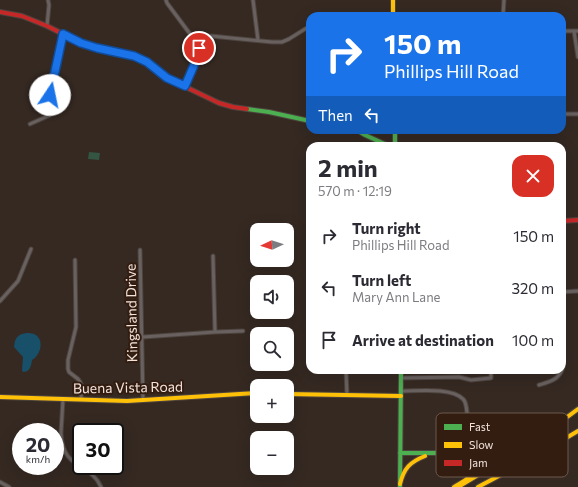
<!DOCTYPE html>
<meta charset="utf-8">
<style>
body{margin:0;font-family:Commissioner,sans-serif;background:#f7f7f7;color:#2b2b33;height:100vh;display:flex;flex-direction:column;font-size:15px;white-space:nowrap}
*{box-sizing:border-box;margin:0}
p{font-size:13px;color:#7c7c81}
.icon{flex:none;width:22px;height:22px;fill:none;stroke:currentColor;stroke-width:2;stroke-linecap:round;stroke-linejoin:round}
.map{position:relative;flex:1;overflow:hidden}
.details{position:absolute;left:306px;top:142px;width:260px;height:232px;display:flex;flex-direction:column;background:#fff;border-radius:12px;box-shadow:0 4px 16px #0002}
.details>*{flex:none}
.guide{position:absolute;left:306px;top:12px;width:260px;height:122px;border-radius:12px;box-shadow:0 4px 16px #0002;background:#1a73e8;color:#fff;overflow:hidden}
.needle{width:26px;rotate:266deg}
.controls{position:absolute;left:250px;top:223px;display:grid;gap:8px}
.controls a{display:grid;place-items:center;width:44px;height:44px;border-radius:8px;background:#fff;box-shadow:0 4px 16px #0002;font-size:20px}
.speed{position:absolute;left:12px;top:423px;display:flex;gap:8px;font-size:20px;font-weight:700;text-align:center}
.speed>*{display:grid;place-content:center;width:52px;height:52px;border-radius:50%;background:#fff;box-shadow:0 4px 16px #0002;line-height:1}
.speed small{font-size:10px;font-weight:400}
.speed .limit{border:2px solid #111;border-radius:6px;background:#fff;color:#111}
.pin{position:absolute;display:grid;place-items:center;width:34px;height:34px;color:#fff;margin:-17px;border:2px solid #fff;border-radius:50%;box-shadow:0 1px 4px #0007}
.me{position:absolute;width:44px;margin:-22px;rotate:11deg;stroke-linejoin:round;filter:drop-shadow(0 0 3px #0008)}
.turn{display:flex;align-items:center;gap:14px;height:84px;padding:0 12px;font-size:18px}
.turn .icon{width:52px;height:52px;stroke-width:2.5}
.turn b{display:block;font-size:28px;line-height:34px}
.then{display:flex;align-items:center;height:38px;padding:0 12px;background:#0003;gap:8px;font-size:15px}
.round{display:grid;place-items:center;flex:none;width:42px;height:42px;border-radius:12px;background:#f7f7f7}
.summary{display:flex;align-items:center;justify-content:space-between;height:68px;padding:0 12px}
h1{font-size:24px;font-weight:700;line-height:30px}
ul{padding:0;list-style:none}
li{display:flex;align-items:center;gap:12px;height:52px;padding:0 12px}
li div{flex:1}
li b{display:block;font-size:15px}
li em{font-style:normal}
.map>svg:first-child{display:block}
.green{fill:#335542}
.water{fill:#175068}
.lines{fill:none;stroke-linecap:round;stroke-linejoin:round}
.street-casing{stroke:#4e443e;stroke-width:5}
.fast-casing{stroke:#4e443e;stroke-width:6}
.slow-casing{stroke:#4e443e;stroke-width:6}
.jam-casing{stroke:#4e443e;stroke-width:6}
.street{stroke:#686160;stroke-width:3}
.fast{stroke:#4caf50;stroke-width:4}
.slow{stroke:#ffc107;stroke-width:4}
.jam{stroke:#c62828;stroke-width:4}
.route-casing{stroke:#114b97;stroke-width:10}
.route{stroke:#1a73e8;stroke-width:7}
.labels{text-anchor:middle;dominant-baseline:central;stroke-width:4;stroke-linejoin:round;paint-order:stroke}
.street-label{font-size:14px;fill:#f3e3db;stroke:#331c10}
.key{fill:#331c10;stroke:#6d584d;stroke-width:1}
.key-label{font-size:11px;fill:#f3e3db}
</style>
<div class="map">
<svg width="578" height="487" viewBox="0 0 578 487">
<rect width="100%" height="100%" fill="#352922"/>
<path class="green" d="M89,152L100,153L99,160L88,159Z"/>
<path class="water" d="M27,333C29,333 32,333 34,334C45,339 41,355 32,360C31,366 30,372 23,372L22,370L23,357L14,347C15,337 18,334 27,333Z"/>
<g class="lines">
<defs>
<path id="street" d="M166,0L167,3L196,42L199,48L198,56L185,86
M253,0L258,40
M503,16L504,0
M47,26L49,5L48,0
M562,31H578
M574,31L578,57
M196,42L202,37L211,36L272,42H282L289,39L305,29L310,27
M562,114H578
M30,124L57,112V108L51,100L50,95L63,34
M140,250L143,400
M213,256L215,332
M75,260L76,327L68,360V369L69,372L78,379L80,382L82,386L81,399
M562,292L578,291
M562,299L563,367L562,370
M0,301L18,281L31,249
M143,337L215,332L243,331
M346,370L347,395
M401,378L459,377L471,380L491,378V370
M539,385C549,382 558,380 562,370
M401,391C417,391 452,387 463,399C468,403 467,420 468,426
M63,399L61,433C62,470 91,463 101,487
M55,445L62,444
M0,482L9,487"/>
<path id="fast" d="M247,109L269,112L310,121
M357,130L365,135L389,146
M395,130V146
M400,453H487L503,451L523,445L557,424
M400,487L401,370"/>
<path id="slow" d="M393,0V16
M287,394L401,396
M0,397L127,401L257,393
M555,426L578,409
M400,484C404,468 410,462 425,456
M454,487C458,484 464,482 468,478C477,467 466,457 455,456
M458,487L528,445
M478,487L529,460L578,431"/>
<path id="jam" d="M0,12L22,16L47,26L81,43L97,48L134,56L147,61L167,78L219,103L233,107L247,109
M562,221L578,220"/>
</defs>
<use href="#street" class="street-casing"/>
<use href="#fast" class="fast-casing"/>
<use href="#slow" class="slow-casing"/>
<use href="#jam" class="jam-casing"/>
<use href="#street" class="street"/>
<use href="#fast" class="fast"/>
<use href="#slow" class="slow"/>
<use href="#jam" class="jam"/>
</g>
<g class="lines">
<defs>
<path id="route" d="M50,95L63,34L81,43L97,48L134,56L147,62L167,78L185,86L198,56L199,48"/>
</defs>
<use href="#route" class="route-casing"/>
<use href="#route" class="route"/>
</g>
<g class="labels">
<g class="street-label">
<text transform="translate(131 313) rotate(-91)">Kingsland Drive</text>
<text transform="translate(128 387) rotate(-1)">Buena Vista Road</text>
</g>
</g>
<rect x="436" y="413" width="132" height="64" rx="6" class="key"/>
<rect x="444" y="424" width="18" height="6" fill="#4caf50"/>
<rect x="444" y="442" width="18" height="6" fill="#ffc107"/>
<rect x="444" y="460" width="18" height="6" fill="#c62828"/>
<g class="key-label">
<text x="469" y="431">Fast</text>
<text x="469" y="449">Slow</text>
<text x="469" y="467">Jam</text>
</g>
</svg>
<div class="controls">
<a><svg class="needle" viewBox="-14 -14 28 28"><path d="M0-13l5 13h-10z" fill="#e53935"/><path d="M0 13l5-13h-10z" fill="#7c7c81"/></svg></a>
<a><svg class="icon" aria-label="sound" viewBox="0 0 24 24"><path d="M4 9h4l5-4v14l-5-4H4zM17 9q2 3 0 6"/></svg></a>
<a><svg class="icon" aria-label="search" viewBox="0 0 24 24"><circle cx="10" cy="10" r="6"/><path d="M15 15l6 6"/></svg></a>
<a>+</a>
<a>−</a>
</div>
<div class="speed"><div>20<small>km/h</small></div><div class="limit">30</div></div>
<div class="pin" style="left:199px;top:48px;background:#d93025"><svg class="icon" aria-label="arrive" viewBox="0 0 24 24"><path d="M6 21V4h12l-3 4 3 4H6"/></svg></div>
<svg class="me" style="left:50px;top:95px" viewBox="-20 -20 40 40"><circle r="19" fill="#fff"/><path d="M0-13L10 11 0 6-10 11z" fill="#1a73e8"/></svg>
<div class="guide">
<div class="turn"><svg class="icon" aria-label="right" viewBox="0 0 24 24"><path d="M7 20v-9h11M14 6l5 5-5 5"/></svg><div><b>150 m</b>Phillips Hill Road</div></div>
<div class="then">Then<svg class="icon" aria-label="left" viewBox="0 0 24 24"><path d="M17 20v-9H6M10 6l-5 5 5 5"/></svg></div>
</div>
<section class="details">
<div class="summary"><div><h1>2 min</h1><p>570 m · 12:19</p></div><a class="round" style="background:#d93025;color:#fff"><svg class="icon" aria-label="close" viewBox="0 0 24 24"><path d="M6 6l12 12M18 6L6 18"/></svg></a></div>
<ul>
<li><svg class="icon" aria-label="right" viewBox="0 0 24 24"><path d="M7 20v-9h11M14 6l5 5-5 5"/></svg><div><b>Turn right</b><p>Phillips Hill Road</p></div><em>150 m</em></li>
<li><svg class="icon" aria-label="left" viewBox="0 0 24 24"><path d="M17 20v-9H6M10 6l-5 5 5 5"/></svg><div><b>Turn left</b><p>Mary Ann Lane</p></div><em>320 m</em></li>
<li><svg class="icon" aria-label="arrive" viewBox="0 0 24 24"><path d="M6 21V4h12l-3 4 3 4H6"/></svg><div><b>Arrive at destination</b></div><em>100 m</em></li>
</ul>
</section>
</div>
